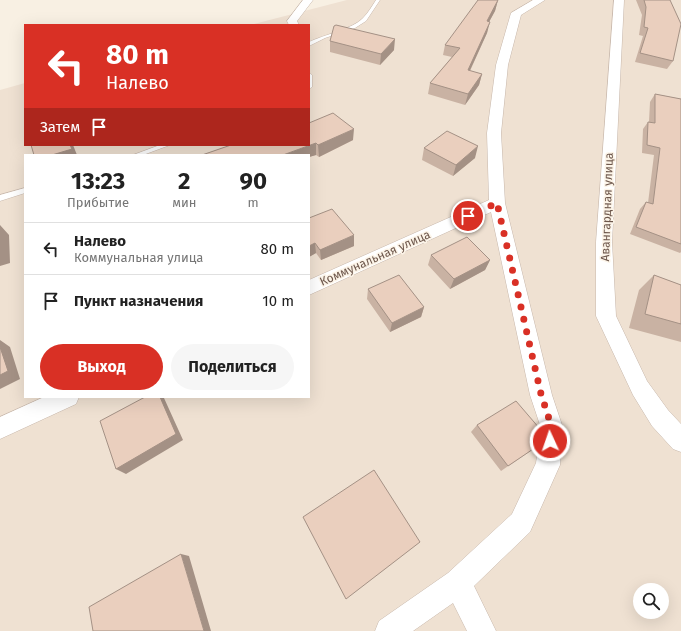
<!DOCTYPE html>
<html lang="ru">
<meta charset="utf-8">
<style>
body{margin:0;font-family:"Fira Sans",sans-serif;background:#f6f6f6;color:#222;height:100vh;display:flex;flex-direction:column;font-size:15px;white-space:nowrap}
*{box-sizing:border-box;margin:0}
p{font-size:13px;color:#767676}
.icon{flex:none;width:22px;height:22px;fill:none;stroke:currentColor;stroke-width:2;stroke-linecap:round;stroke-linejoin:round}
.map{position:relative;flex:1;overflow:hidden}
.side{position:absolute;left:24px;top:154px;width:286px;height:244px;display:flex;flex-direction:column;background:#fff;border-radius:0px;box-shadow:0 4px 16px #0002}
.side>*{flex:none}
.banner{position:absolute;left:24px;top:24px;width:286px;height:122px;border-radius:0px;box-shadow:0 4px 16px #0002;background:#d93025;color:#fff;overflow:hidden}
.controls{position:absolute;left:633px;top:583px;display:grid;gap:8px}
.controls a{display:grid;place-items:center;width:36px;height:36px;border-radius:50%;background:#fff;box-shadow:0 4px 16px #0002;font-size:20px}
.pin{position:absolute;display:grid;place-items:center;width:34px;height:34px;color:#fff;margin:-17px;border:2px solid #fff;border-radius:50%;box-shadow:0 1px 4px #0007}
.me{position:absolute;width:44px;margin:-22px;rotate:357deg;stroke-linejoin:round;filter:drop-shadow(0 0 3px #0008)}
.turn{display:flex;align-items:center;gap:14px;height:84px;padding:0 16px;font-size:18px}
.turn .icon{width:52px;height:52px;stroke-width:2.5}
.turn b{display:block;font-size:28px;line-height:34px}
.then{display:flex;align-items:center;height:38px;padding:0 16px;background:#0003;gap:8px;font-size:15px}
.eta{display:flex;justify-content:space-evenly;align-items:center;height:68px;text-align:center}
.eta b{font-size:24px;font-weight:700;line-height:28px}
.button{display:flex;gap:8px;margin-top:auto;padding:8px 16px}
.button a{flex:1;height:46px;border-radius:24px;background:#d93025;color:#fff;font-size:16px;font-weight:700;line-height:46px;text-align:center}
.button a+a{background:#f6f6f6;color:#222}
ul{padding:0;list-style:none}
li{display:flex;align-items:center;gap:12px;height:52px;padding:0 16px;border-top:1px solid #e0e0e0}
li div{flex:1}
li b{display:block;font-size:15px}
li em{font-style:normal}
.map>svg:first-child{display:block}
.residential{fill:#efe1d2;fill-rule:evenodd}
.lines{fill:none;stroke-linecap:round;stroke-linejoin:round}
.lane-casing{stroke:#c7b7ab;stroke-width:1}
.street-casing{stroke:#c7b7ab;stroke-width:1}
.lane{fill:#fff;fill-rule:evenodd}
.street{fill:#fff;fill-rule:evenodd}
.wall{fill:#c9b2a3}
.shaded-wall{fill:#a49185}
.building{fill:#eacfbe;stroke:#a49185}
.route{stroke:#d93025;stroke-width:7;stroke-dasharray:0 12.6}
.labels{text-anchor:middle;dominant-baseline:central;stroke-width:3;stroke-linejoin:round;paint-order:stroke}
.street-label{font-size:12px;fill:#6d574c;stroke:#fcf4e8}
</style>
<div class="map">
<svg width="681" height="631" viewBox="0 0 681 631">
<rect width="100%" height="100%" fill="#f8f0e3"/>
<path class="residential" d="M347,0H681V631H0V90L25,83V145H309V25H250ZM25,155H309V397H25ZM640,590H662V612H640Z"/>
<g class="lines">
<defs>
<path id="lane" d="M376,0H380L366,21L355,28L325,38L309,46V42C323,35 353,29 363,18C368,13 372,6 376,0Z
M309,73L312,75V87L309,89Z
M160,145H170L143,155H133Z
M25,188V193L0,201V195Z"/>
<path id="street" d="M303,0H313L297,21L299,25H289L287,21Z
M533,0H545L521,15L508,65L501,133L505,203L552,395L563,428L560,465L530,532L474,586L496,631H467L453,603L413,631H375L379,621L448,573L512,514L536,463L541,428L530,395L491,212L309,295V280L489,200L487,133L496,65L511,13Z
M614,0H624L612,242L616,316L647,381L668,410L681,424V452L673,449L652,426L633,395L596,316V242Z
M44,397H79L76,404L0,439V417Z"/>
</defs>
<use href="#lane" class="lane-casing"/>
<use href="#street" class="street-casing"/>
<use href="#lane" class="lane"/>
<use href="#street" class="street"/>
</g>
<path class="wall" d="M498,0L495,11L489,22L487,33L470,71L482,74L479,85L465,105L428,94L430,83L452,57L443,55L445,45Z
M636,0H670L673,61L667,69L635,62L643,36L639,35L642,15Z
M330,41L394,50L380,65L330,52Z
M655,94L681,99V252L680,253L630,234L640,209L646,202L648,203L654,155L642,153L643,129L648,122H649L650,102Z
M309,123L353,140L319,157L316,155L309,157Z
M424,148L475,158L453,176L422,160Z
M309,218L354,246L321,260L316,253L309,257Z
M431,255L490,260L485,270L450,289L428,265Z
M654,275L681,285V342L629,328L639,290Z
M368,289L424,307L421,317L390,332L367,299Z
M477,425L545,441L501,471L471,432Z"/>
<path class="shaded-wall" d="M498,0L495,11L484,31L487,21Z
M490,22L487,33L465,81L468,70Z
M395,39L394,50L380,65L381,54Z
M482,74L479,85L465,105L468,94Z
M354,129L353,140L319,157L318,145Z
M316,143V155L309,157V155H283Z
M70,145H73L77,155H52Z
M478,146L475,158L453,176L456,165Z
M0,225L9,235L10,263L0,266Z
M354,235V246L321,260L320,250Z
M315,243L316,253L309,257V246Z
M490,260L485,270L450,289L454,279Z
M424,307L421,317L390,332L392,323Z
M0,340L10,347L20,379L0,389Z
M160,397H163L164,398L183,440L126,474L116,469Z
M181,554L189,556L211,631H204Z"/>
<path class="building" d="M478,0H498L487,21L490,22L468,70L482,74L468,94L430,83L460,48L445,45Z
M644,0H670L681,24L673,61L640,53L648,28L644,27L646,7Z
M336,25L395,39L381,54L330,41L334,26Z
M655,94L681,99V244L636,227L646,202L653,204L660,148L647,145L648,122L655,123Z
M333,113L354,129L318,145L316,143L283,155H202L231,145H309V123Z
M447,131L478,146L456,165L424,148Z
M31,145H70L72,149L52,155H34Z
M332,209L354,235L320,250L315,243L309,246V218Z
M467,237L490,260L454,279L431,255Z
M399,275L424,307L392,323L368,289Z
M654,275L681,285V324L645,314Z
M0,347L8,371L0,375Z
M145,397H160L176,434L116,469L100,421Z
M516,401L546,436L545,441L508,466L477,425Z
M374,470L420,542L346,599L303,517Z
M181,554L204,631H93L89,607Z"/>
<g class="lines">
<path class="route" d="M468,216L497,203L541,394L552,428L550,441"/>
</g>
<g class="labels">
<g class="street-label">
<text transform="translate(607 207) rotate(-88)">Авангардная улица</text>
<text transform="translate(375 258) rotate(-24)">Коммунальная улица</text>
</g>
</g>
</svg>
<div class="controls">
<a><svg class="icon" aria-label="search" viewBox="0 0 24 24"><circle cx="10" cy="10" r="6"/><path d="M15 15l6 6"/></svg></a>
</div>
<div class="pin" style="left:468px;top:216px;background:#d93025"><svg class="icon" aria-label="arrive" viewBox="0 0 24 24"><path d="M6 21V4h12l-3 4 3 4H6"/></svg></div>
<svg class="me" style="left:550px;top:441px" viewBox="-20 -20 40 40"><circle r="17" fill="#d93025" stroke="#fff" stroke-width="3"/><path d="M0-11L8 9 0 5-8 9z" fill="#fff"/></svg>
<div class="banner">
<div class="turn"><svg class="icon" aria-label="left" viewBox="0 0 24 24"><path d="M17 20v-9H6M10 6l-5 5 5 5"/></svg><div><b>80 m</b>Налево</div></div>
<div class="then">Затем<svg class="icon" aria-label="arrive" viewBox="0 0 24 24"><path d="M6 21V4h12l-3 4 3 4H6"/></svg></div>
</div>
<section class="side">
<div class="eta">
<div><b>13:23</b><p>Прибытие</p></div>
<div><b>2</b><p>мин</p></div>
<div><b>90</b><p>m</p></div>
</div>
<ul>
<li><svg class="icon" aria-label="left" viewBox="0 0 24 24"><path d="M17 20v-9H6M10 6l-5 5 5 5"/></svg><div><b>Налево</b><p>Коммунальная улица</p></div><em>80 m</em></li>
<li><svg class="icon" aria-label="arrive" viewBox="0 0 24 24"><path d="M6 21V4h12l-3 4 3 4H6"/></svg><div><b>Пункт назначения</b></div><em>10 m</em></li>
</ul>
<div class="button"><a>Выход</a><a>Поделиться</a></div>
</section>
</div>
